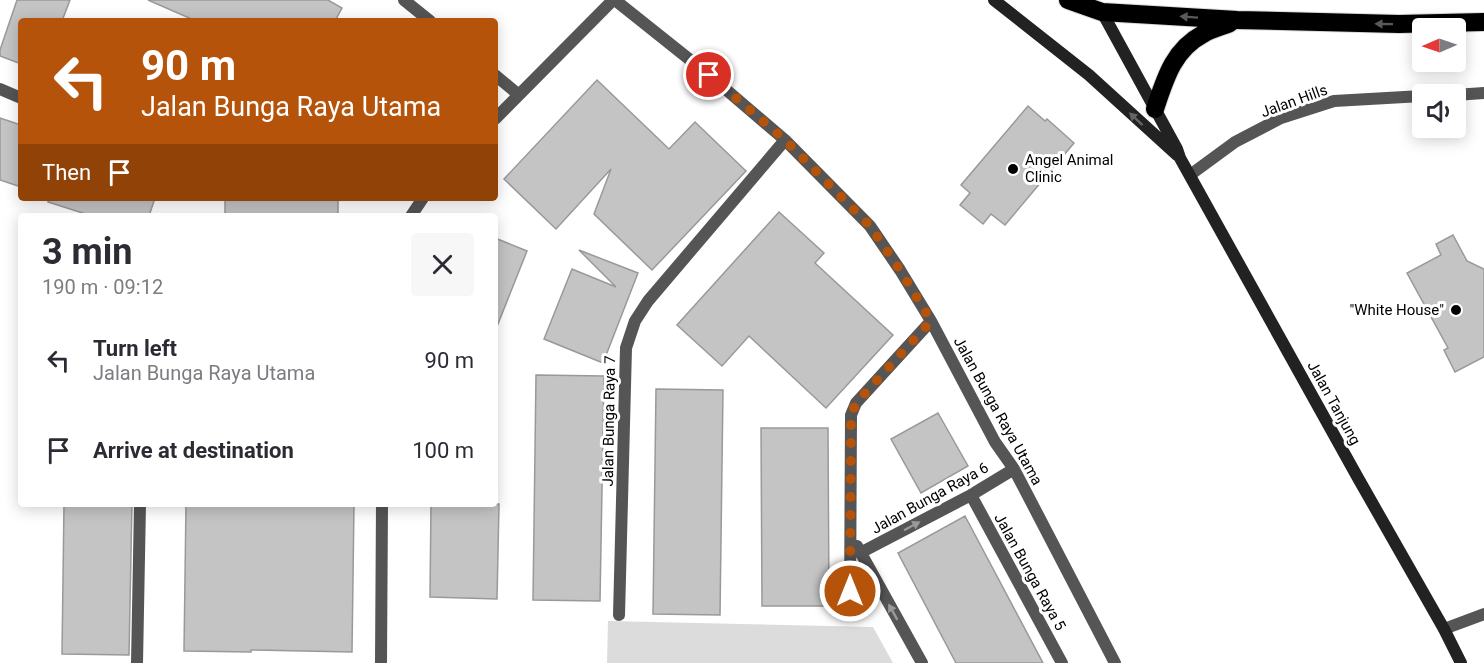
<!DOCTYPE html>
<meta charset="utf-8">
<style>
body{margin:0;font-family:Roboto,sans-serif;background:#f7f7f7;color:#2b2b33;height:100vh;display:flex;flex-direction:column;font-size:22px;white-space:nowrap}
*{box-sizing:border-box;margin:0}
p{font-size:20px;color:#7c7c81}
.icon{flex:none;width:33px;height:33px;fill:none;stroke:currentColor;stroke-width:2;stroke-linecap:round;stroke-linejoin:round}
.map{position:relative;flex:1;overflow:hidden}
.panel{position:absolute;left:18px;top:213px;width:480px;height:294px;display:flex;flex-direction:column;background:#fff;border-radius:6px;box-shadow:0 3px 15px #0003}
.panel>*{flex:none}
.guide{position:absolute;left:18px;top:18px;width:480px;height:183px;border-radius:6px;box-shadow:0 3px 15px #0003;background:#b45309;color:#fff;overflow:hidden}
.needle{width:39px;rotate:268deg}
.controls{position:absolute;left:1412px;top:18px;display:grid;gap:12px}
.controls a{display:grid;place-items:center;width:54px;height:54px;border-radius:6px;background:#fff;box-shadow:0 3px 15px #0003;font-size:30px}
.pin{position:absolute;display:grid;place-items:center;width:51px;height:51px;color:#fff;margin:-26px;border:3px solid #fff;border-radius:50%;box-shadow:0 2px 6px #0007}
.me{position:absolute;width:66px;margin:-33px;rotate:0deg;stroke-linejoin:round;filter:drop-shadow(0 0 4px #0008)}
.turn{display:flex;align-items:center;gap:21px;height:126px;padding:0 24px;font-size:27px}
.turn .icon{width:78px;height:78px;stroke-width:2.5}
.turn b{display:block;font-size:42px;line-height:51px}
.then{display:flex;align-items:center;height:57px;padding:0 24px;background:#0003;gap:12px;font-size:22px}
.round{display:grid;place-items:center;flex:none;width:63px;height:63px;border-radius:6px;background:#f7f7f7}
.summary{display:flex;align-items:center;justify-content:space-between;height:102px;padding:0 24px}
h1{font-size:36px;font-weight:700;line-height:45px}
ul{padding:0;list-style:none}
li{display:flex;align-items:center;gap:18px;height:90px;padding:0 24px}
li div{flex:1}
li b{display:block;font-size:22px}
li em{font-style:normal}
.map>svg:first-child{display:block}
.green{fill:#dcdcdc}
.building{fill:#c4c4c4;stroke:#999;stroke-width:1.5}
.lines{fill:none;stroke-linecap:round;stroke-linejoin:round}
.highway-casing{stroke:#dbdbdb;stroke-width:20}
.street{stroke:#555;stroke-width:12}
.secondary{stroke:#222;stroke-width:12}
.highway{stroke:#000;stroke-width:18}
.oneway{fill:#595959}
.oneway2{fill:#646464}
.oneway3{fill:#999}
.route{stroke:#b45309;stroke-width:10;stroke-dasharray:0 18}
.poi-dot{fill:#000;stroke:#fff;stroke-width:2}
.labels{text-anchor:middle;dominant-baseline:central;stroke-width:6;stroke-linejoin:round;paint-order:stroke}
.street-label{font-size:15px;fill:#000;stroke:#fff}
.poi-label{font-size:15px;fill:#000;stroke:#fff;text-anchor:start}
</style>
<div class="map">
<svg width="1484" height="663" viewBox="0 0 1484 663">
<rect width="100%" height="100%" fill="#fff"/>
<path class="green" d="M608,621L873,627L893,663H607Z"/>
<path class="building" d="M17,0H70L62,21H21V64L0,56V50Z
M148,0H328L342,8L335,21H196Z
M597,80L669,149L695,122L746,171L652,270L594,214L611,169L556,229L504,179Z
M1028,106L1045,121L1047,119L1074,143L1005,225L991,214L983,224L960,205L970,193L961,185Z
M0,118L21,125V187L0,180Z
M49,198H155L149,216H92L48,202Z
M225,198H338V216H225Z
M779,212L824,253L815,263L893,335L826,408L749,336L722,366L677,325Z
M1453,235L1467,261L1484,269V357L1455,372L1444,350L1448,348L1407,273L1441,255L1436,244Z
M495,238L527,251L496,329H495Z
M579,250L638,273L603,363L544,339L572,269L616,287Z
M536,375L604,376L600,601L533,600Z
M656,389L723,390L720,615L653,614Z
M938,413L968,466L921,493L891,439Z
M761,428H828L829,606H762Z
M64,504H132L129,655L62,654Z
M186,504H354L352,652L251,650V652L184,651Z
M431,504H499L497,599L430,597Z
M965,516L1043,663H956L898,553Z"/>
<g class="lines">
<defs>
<path id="highway" d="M1068,0L1102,12L1237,20L1399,24L1484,22
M1155,109C1165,79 1173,50 1203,34C1211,29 1221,27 1230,23"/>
</defs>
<use href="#highway" class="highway-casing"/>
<path class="street" d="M404,0L430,21
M615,0L709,75L785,140L870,226L900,270L931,321L995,442L1014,469L1115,663
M495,75L519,95
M0,89L21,98
M1455,95L1484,93
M495,119L613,0
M1190,175L1235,142L1281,118L1334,101L1422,96
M411,216L423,198
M971,495L1062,663
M857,546L922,663
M860,553L971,495L1014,469
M850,611L851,415L856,403L931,321
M619,615L626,348L635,321L648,301L785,140
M1444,629L1484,614
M137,663L140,504
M381,663L382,504"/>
<path class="secondary" d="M994,0L1089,75L1177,155
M1102,12L1177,149L1180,158L1358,478L1444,629L1461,663"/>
<use href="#highway" class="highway"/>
</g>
<defs><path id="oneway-solid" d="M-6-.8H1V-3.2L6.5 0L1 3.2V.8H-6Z" transform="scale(1.5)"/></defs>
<g class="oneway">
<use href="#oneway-solid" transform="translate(1189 17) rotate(-176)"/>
<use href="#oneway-solid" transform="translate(1384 24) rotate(-179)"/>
</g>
<use class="oneway2" href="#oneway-solid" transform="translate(1136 119) rotate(-137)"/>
<g class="oneway3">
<use href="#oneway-solid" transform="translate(912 526) rotate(-28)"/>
<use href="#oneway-solid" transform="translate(893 612) rotate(-119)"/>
</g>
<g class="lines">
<path class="route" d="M709,75L785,140L870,226L900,270L931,321L856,403L851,415L850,591"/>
</g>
<g class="poi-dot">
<circle cx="1013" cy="169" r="6"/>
<circle cx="1456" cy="310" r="6"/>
</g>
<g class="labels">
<g class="street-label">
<text transform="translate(1294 101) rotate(-20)">Jalan Hills</text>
<text transform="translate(1334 403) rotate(61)">Jalan Tanjung</text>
<text transform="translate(998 411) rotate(61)">Jalan Bunga Raya Utama</text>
<text transform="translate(609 421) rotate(-89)">Jalan Bunga Raya 7</text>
<text transform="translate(930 498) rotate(-29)">Jalan Bunga Raya 6</text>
<text transform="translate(1030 572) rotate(61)">Jalan Bunga Raya 5</text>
</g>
<g class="poi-label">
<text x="1025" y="160">Angel Animal<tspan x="1025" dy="17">Clinic</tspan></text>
<text x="1444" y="310" text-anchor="end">"White House"</text>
</g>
</g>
</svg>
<div class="controls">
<a><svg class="needle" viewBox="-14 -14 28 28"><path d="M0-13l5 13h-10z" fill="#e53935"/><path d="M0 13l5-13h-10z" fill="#7c7c81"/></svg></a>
<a><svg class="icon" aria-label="sound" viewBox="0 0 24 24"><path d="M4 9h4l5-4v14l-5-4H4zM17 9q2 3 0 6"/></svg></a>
</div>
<div class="pin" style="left:709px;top:75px;background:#d93025"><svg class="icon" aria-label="arrive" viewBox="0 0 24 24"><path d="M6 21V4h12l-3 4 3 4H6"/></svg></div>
<svg class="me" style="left:850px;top:591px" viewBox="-20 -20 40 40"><circle r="17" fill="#b45309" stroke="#fff" stroke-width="3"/><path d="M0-11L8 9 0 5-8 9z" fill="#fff"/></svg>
<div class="guide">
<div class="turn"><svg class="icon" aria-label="left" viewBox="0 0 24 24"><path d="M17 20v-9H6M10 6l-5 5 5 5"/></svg><div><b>90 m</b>Jalan Bunga Raya Utama</div></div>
<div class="then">Then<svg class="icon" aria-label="arrive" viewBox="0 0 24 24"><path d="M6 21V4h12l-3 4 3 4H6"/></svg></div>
</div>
<section class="panel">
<div class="summary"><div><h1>3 min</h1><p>190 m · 09:12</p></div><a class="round"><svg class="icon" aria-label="close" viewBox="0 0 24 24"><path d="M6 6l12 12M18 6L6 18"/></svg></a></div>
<ul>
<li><svg class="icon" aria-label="left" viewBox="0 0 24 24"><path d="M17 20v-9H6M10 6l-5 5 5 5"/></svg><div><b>Turn left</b><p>Jalan Bunga Raya Utama</p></div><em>90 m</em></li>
<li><svg class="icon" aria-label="arrive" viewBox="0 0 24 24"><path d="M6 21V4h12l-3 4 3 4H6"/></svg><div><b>Arrive at destination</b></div><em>100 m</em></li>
</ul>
</section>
</div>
